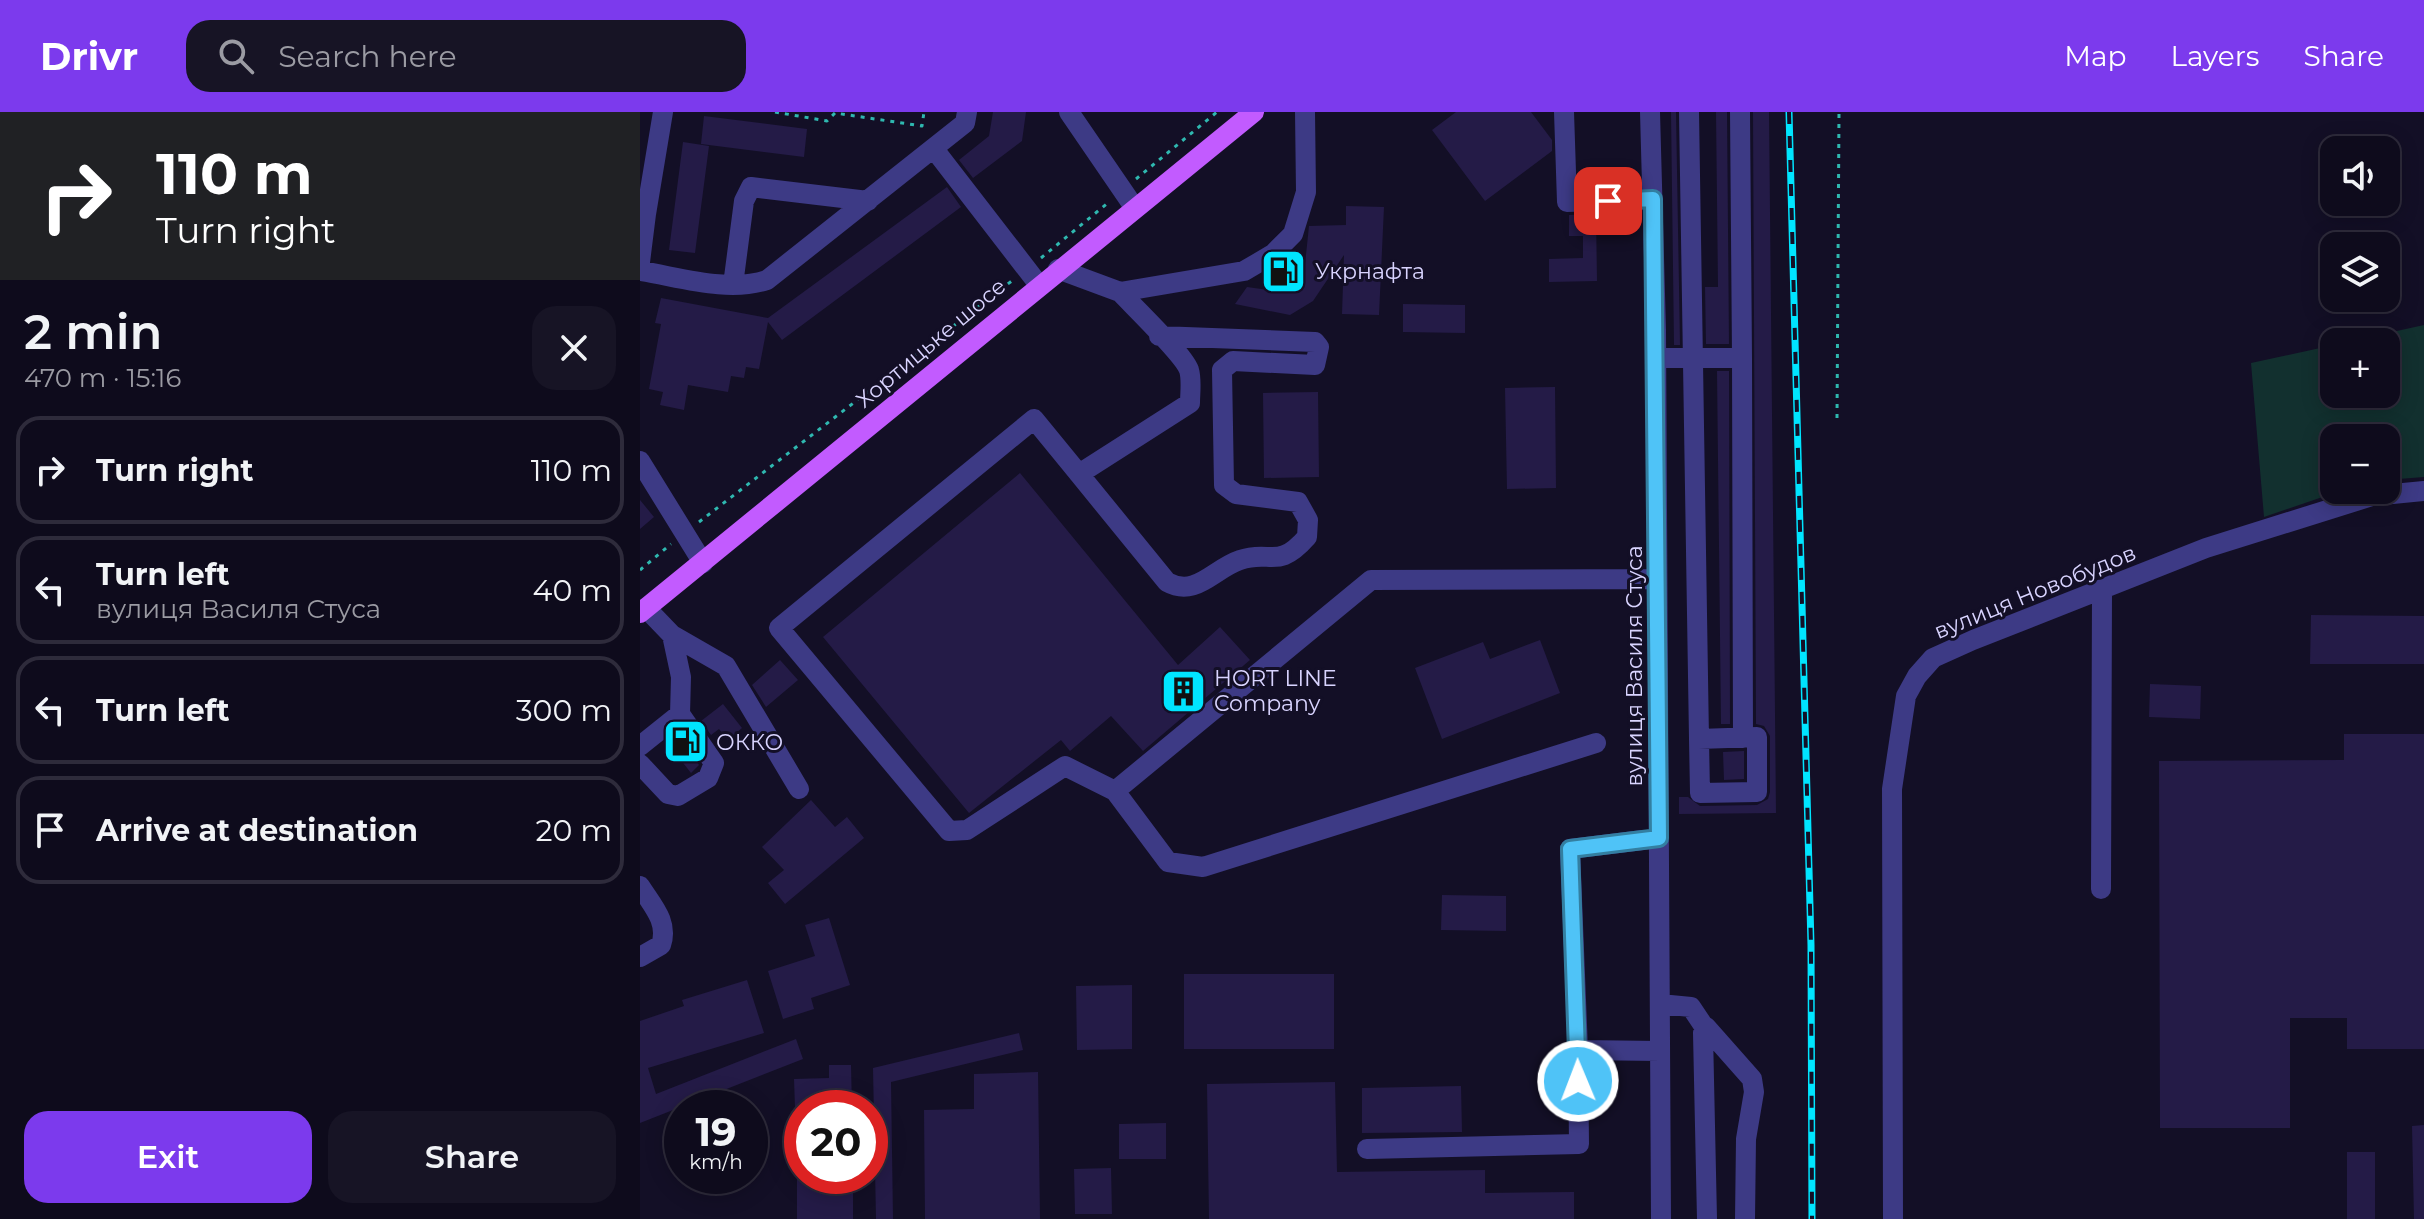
<!DOCTYPE html>
<meta charset="utf-8">
<style>
body{margin:0;font-family:Montserrat,sans-serif;background:#171425;color:#f1f3f6;height:100vh;display:flex;flex-direction:column;font-size:30px;white-space:nowrap}
*{box-sizing:border-box;margin:0}
p{font-size:26px;color:#9b9ba3}
.icon{flex:none;width:44px;height:44px;fill:none;stroke:currentColor;stroke-width:2;stroke-linecap:round;stroke-linejoin:round}
.map{position:relative;flex:1;overflow:hidden}
.drawer{display:flex;flex-direction:column;background:#0e0b1c;width:640px}
.drawer>*{flex:none}
.guide{background:#202124;color:#fff;overflow:hidden}
.controls{position:absolute;left:1680px;top:24px;display:grid;gap:16px}
.controls a{display:grid;place-items:center;width:80px;height:80px;border-radius:16px;background:#0e0b1c;box-shadow:0 4px 20px #0003,0 0 0 2px #2e2b3b;font-size:40px}
.speed{position:absolute;left:24px;top:978px;display:flex;gap:16px;font-size:40px;font-weight:700;text-align:center}
.speed>*{display:grid;place-content:center;width:104px;height:104px;border-radius:50%;background:#0e0b1c;box-shadow:0 4px 20px #0003,0 0 0 2px #2e2b3b;line-height:1}
.speed small{font-size:20px;font-weight:400}
.speed .limit{border:12px solid #d22;background:#fff;color:#111}
.pin{position:absolute;display:grid;place-items:center;width:68px;height:68px;color:#fff;margin:-34px;border-radius:16px;box-shadow:0 4px 12px #0006}
.me{position:absolute;width:88px;margin:-44px;rotate:359deg;stroke-linejoin:round;filter:drop-shadow(0 0 6px #0008)}
.turn{display:flex;align-items:center;gap:28px;height:168px;padding:0 24px;font-size:36px}
.turn .icon{width:104px;height:104px;stroke-width:2.5}
.turn b{display:block;font-size:56px;line-height:68px}
.round{display:grid;place-items:center;flex:none;width:84px;height:84px;border-radius:24px;background:#171425}
.head{display:flex;align-items:center;justify-content:space-between;height:136px;padding:0 24px}
h1{font-size:48px;font-weight:600;line-height:60px}
.action{display:flex;gap:16px;margin-top:auto;padding:16px 24px}
.action a{flex:1;height:92px;border-radius:24px;background:#7c3aed;color:#fff;font-size:32px;font-weight:600;line-height:92px;text-align:center}
.action a+a{background:#171425;color:#f1f3f6}
ul{padding:0;list-style:none}
li{display:flex;align-items:center;gap:24px;height:108px;margin:0 16px 12px;padding:0 8px;border:4px solid #2e2b3b;border-radius:24px}
li div{flex:1}
li b{display:block;font-size:30px}
li em{font-style:normal}
header{display:flex;align-items:center;gap:48px;box-sizing:border-box;height:112px;padding:0 40px;background:#7c3aed;color:#fff}
header strong{font-size:38px}
nav{display:flex;gap:44px;margin-inline-start:auto;font-size:28px}
.search{width:560px;height:72px;background:#171425;display:flex;align-items:center;gap:20px;box-sizing:border-box;padding:0 28px;border-radius:24px;color:#9b9ba3;font-size:30px}
main{display:flex;flex:1;min-height:0}
.map>svg:first-child{display:block}
.green{fill:#12302f}
.building{fill:#241b47}
.lines{fill:none;stroke-linecap:round;stroke-linejoin:round}
.path{stroke:#2fb8b0;stroke-width:3;stroke-dasharray:4 6;stroke-linecap:butt}
.minor{stroke:#3d3a85;stroke-width:20}
.major{stroke:#c25bff;stroke-width:20}
.rail-casing{stroke:#00e5ff;stroke-width:7}
.rail{stroke:#130f26;stroke-width:4;stroke-dasharray:12;stroke-linecap:butt}
.route-casing{stroke:#337fa1;stroke-width:20}
.route{stroke:#4fc3f7;stroke-width:14}
.labels{text-anchor:middle;dominant-baseline:central;stroke-width:6;stroke-linejoin:round;paint-order:stroke}
.poi-label{font-size:22px;fill:#d9d4ff;stroke:#130f26;text-anchor:start}
.street-label{font-size:22px;fill:#d9d4ff;stroke:#130f26}
</style>
<header>
<strong>Drivr</strong>
<div class="search"><svg class="icon" aria-label="search" viewBox="0 0 24 24"><circle cx="10" cy="10" r="6"/><path d="M15 15l6 6"/></svg>Search here</div>
<nav><a>Map</a><a>Layers</a><a>Share</a></nav>
</header>
<main>
<section class="drawer">
<div class="guide">
<div class="turn"><svg class="icon" aria-label="right" viewBox="0 0 24 24"><path d="M7 20v-9h11M14 6l5 5-5 5"/></svg><div><b>110 m</b>Turn right</div></div>
</div>
<div class="head"><div><h1>2 min</h1><p>470 m · 15:16</p></div><a class="round"><svg class="icon" aria-label="close" viewBox="0 0 24 24"><path d="M6 6l12 12M18 6L6 18"/></svg></a></div>
<ul>
<li><svg class="icon" aria-label="right" viewBox="0 0 24 24"><path d="M7 20v-9h11M14 6l5 5-5 5"/></svg><div><b>Turn right</b></div><em>110 m</em></li>
<li><svg class="icon" aria-label="left" viewBox="0 0 24 24"><path d="M17 20v-9H6M10 6l-5 5 5 5"/></svg><div><b>Turn left</b><p>вулиця Василя Стуса</p></div><em>40 m</em></li>
<li><svg class="icon" aria-label="left" viewBox="0 0 24 24"><path d="M17 20v-9H6M10 6l-5 5 5 5"/></svg><div><b>Turn left</b></div><em>300 m</em></li>
<li><svg class="icon" aria-label="arrive" viewBox="0 0 24 24"><path d="M6 21V4h12l-3 4 3 4H6"/></svg><div><b>Arrive at destination</b></div><em>20 m</em></li>
</ul>
<div class="action"><a>Exit</a><a>Share</a></div>
</section>
<div class="map">
<svg width="1784" height="1107" viewBox="0 0 1784 1107">
<rect width="100%" height="100%" fill="#130f26"/>
<path class="green" d="M1784,213V365L1746,368V326H1694V378H1703L1624,405L1611,251L1694,233V282H1746V230H1707Z"/>
<path class="building" d="M353,0H386L382,29L333,66L319,48L349,24Z
M816,0H891L912,28V39L845,89L792,18Z
M1031,0H1036L1040,233H1034Z
M1076,0H1087L1089,232H1066L1065,175H1078Z
M1113,0H1129L1136,701L1039,702V685H1048L1060,694L1117,693L1128,687L1130,680V624L1124,614L1116,612Z
M64,4L167,17L164,45L61,32Z
M43,30L69,34L55,141L29,138Z
M307,75L321,95L142,228L128,210L119,257L106,255L104,266L91,264L88,280L48,273L44,298L20,293L23,280L9,277L21,212L15,211L21,186L128,206Z
M706,94L744,95L739,203L702,202L704,143L673,189L650,203L595,192L607,175L644,180L664,162L669,114L706,113Z
M956,102L957,169L909,170V147L943,146V124H929V103Z
M763,192L825,193V221L763,220Z
M1077,259H1089L1090,612H1081Z
M915,275L916,376L867,377L865,276Z
M678,280L679,365L624,366L623,281Z
M380,361L538,553L580,515L610,548L503,639L471,604L430,639L421,628L329,701L183,525Z
M0,388L14,405L0,417Z
M1671,503L1784,504V552H1670Z
M900,528L920,581L802,627L775,556L843,530L850,547Z
M140,548L158,568L126,595L112,573Z
M1510,572L1561,574L1560,607L1509,605Z
M83,592L102,616L88,628L79,617L71,623L61,609Z
M37,621L59,653L51,661L26,629Z
M1704,622H1784V937H1707V906H1650V1016H1520L1519,649L1704,648Z
M1104,639V667L1084,668L1083,640Z
M171,688L195,715L207,705L224,726L145,792L128,771L144,758L122,735Z
M802,783L866,784V819L801,818Z
M189,806L210,873L171,886L174,897L143,907L128,859L175,844L165,813Z
M544,862H694V937H544Z
M107,868L124,921L8,956L16,982L156,927L163,947L0,1011V909L44,894L42,888Z
M492,873V937L437,938L436,874Z
M379,921L383,938L251,970L253,1107H236L233,956Z
M189,953H211L212,996H155L154,967L189,966Z
M398,960L400,1107H285L284,998L334,997V962Z
M695,970L697,1060L845,1058V1081L934,1080V1107H569L567,972Z
M821,974L822,1020L722,1021V976Z
M526,1011V1047H479V1012Z
M1784,1013V1107H1774L1772,1014Z
M1707,1040H1735V1107H1707Z
M471,1056L472,1102H435L434,1057Z
M157,1064H213V1107H157Z"/>
<g class="lines">
<path class="path" d="M135,0L187,9L195,1L282,14L284,0
M496,67L577,0
M401,146L469,90
M1197,306L1199,0
M59,410L373,168
M0,458L31,432"/>
<path class="minor" d="M429,0L494,95
M924,0L927,90L1013,87
M1010,0L1016,218L1021,1107
M1049,0L1059,627L1060,681L1117,680V625L1059,627
M294,37L399,173
M0,96L6,102L0,150
M6,102L23,0
M418,157L480,180L604,159L633,142L653,122L666,80L665,0
M0,159C39,165 88,181 127,168L325,11L327,0
M93,173L104,89L111,75L228,89
M480,180C494,195 544,243 549,258C552,268 550,281 550,291L439,362L527,470C556,486 573,457 600,448C631,437 637,459 667,425L668,408L658,390L596,382L584,373L582,258L593,249L675,253L679,235L675,230L519,224
M1016,246H1102L1100,0
M1102,246L1103,626
M0,349L63,451
M439,362L394,307L139,516L309,719L327,718L425,654L475,679L528,750L563,755L956,631
M6,496L32,523L86,554L159,677
M0,634L40,602
M0,652L28,682L38,684L68,666L74,651L40,602L41,565L32,523
M475,679L731,468L1017,467
M1019,726L930,737L938,938L1020,939
M0,774C12,793 29,810 21,833L0,845
M1461,777L1462,480
M1020,892L1051,895L1065,916
M727,1037L939,1032L938,938
M1067,1107L1063,921L1066,915L1112,967L1114,980L1106,1027L1105,1107
M1253,1107L1252,677L1266,584L1277,564L1293,546L1333,528L1566,436L1732,384L1784,379"/>
<path class="major" d="M0,501L614,0"/>
<defs>
<path id="rail" d="M1149,0L1171,833L1172,1107"/>
</defs>
<use href="#rail" class="rail-casing"/>
<use href="#rail" class="rail"/>
</g>
<g class="lines">
<defs>
<path id="route" d="M938,969L930,737L1019,726L1013,87L968,89"/>
</defs>
<use href="#route" class="route-casing"/>
<use href="#route" class="route"/>
</g>
<defs>
<symbol id="fuel-square" viewBox="-11 -11 22 22"><rect x="-9" y="-9" width="18" height="18" rx="4" fill="#00e5ff" stroke="#130f26"/><path d="M-5.5-6h7V0h2V4h1.3V-2.5L3-4.5l.8-.8L6-3V5H2.5V1h-1V6h-7ZM-4.2-4.7v3.2H.2V-4.7Z" fill="#111"/></symbol>
<symbol id="building-square" viewBox="-11 -11 22 22"><rect x="-9" y="-9" width="18" height="18" rx="4" fill="#00e5ff" stroke="#130f26"/><path d="M-4-6H4V6H1V3H-1V6H-4ZM-2.5-4.3h1.7v1.8h-1.7ZM.8-4.3h1.7v1.8H.8ZM-2.5-1h1.7V.8h-1.7ZM.8-1h1.7V.8H.8Z" fill="#111"/></symbol>
</defs>
<g fill-rule="evenodd">
<use href="#fuel-square" x="618" y="134" width="51" height="51"/>
<use href="#building-square" x="518" y="554" width="51" height="51"/>
<use href="#fuel-square" x="20" y="604" width="51" height="51"/>
</g>
<g class="labels">
<g class="poi-label">
<text x="675" y="159">Укрнафта</text>
<text x="574" y="566">HORT LINE<tspan x="574" dy="25">Company</tspan></text>
<text x="76" y="630">ОККО</text>
</g>
<g class="street-label">
<text transform="translate(291 231) rotate(-40)">Хортицьке шосе</text>
<text transform="translate(1395 480) rotate(-22)">вулиця Новобудов</text>
<text transform="translate(994 554) rotate(-90)">вулиця Василя Стуса</text>
</g>
</g>
</svg>
<div class="controls">
<a><svg class="icon" aria-label="sound" viewBox="0 0 24 24"><path d="M4 9h4l5-4v14l-5-4H4zM17 9q2 3 0 6"/></svg></a>
<a><svg class="icon" aria-label="layers" viewBox="0 0 24 24"><path d="M12 4l9 5-9 5-9-5zM3 14l9 5 9-5"/></svg></a>
<a>+</a>
<a>−</a>
</div>
<div class="speed"><div>19<small>km/h</small></div><div class="limit">20</div></div>
<div class="pin" style="left:968px;top:89px;background:#d93025"><svg class="icon" aria-label="arrive" viewBox="0 0 24 24"><path d="M6 21V4h12l-3 4 3 4H6"/></svg></div>
<svg class="me" style="left:938px;top:969px" viewBox="-20 -20 40 40"><circle r="17" fill="#4fc3f7" stroke="#fff" stroke-width="3"/><path d="M0-11L8 9 0 5-8 9z" fill="#fff"/></svg>
</div>
</main>
